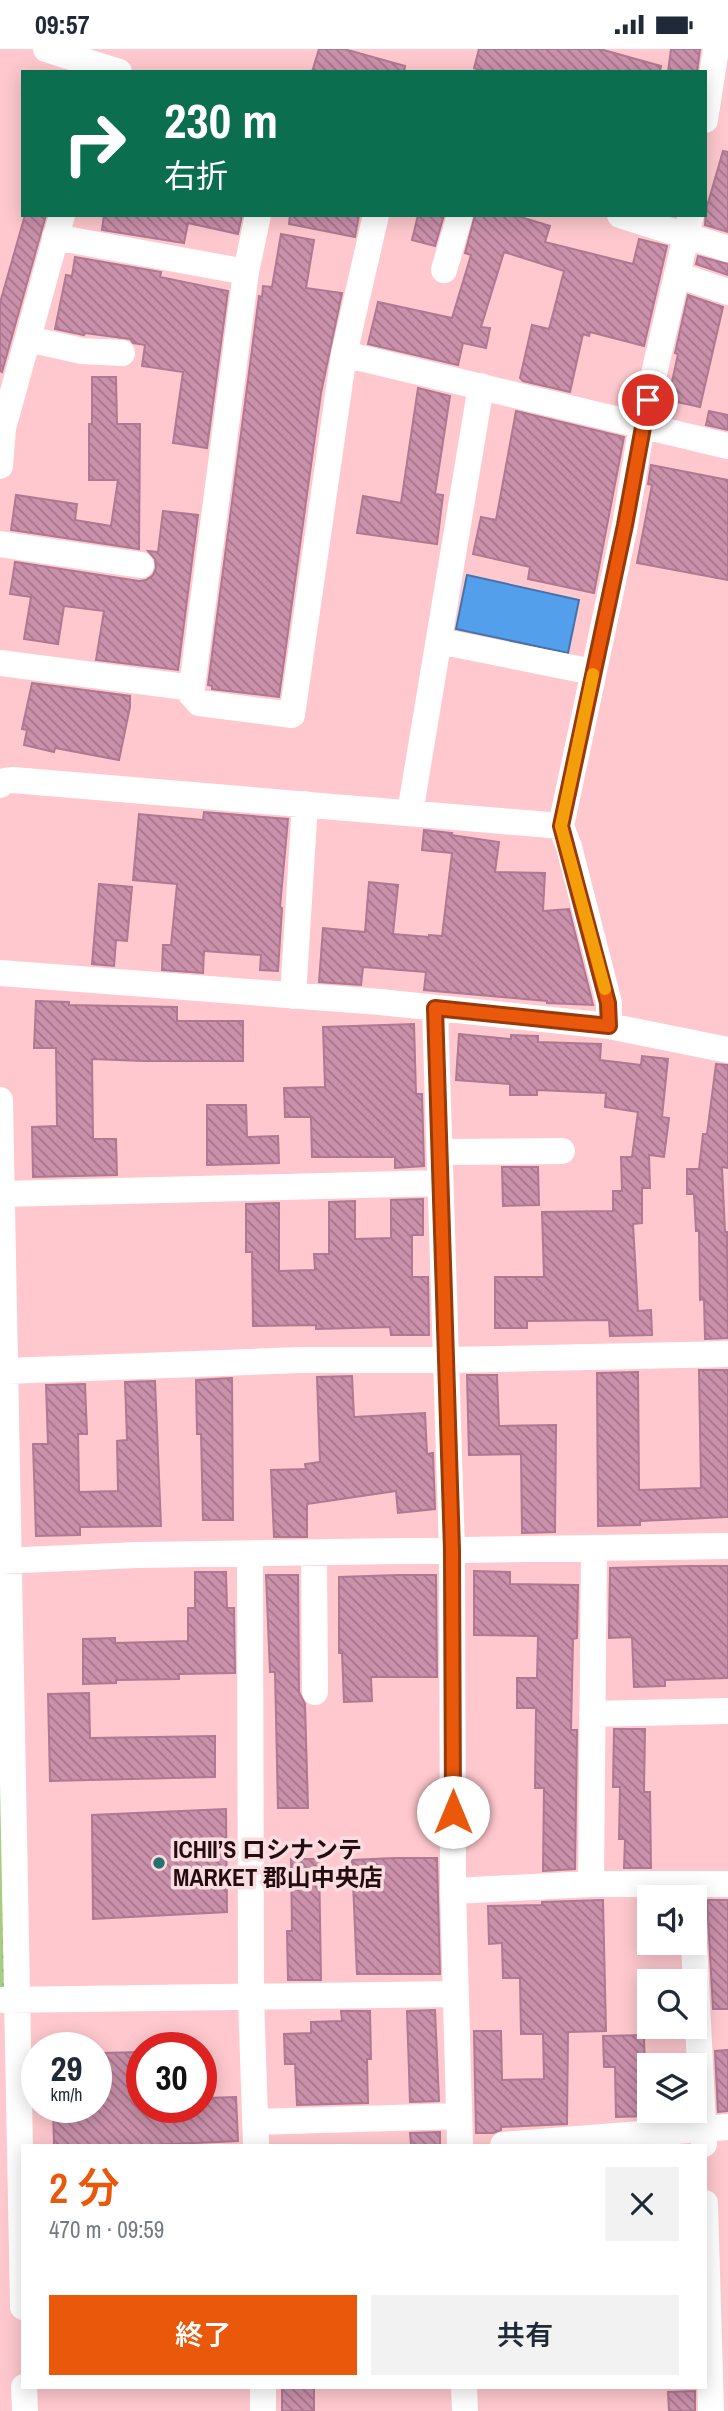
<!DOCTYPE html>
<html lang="ja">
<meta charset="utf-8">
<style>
body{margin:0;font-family:"Archivo Narrow","Noto Sans JP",sans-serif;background:#f2f2f3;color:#1f2937;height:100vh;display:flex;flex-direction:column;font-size:26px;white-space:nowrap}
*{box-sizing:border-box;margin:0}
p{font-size:23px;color:#747a83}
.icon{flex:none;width:38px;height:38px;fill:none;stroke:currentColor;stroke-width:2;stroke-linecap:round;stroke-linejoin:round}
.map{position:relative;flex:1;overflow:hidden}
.details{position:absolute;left:21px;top:2095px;width:686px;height:245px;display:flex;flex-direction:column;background:#fff;border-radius:0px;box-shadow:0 4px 18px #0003}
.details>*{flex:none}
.top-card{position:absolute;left:21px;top:21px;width:686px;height:147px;border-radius:0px;box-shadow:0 4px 18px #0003;background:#0b6e4f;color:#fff;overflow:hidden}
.buttons{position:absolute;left:637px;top:1836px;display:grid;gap:14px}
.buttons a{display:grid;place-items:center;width:70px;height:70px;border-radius:0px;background:#fff;box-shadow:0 4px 18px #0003;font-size:35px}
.speed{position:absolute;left:21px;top:1983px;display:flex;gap:14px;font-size:35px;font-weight:700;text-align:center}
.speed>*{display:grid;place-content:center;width:91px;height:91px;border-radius:50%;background:#fff;box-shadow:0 4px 18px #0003;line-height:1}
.speed small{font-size:18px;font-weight:400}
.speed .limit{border:10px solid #d22;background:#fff;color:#111}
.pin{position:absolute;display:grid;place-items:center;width:60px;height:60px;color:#fff;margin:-30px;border:4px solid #fff;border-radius:50%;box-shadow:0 2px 7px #0007}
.me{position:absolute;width:77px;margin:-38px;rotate:0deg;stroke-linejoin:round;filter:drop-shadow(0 0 5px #0008)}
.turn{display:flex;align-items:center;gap:24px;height:147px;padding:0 28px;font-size:32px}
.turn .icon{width:91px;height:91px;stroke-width:2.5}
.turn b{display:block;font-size:49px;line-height:60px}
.round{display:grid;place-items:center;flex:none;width:74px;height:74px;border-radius:0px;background:#f2f2f3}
.head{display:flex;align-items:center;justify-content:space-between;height:119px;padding:0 28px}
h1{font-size:42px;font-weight:600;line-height:52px;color:#ea580c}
.button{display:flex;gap:14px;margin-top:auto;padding:14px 28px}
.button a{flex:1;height:80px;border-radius:0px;background:#ea580c;color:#fff;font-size:28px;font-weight:600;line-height:80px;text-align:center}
.button a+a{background:#f2f2f3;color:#1f2937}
.status{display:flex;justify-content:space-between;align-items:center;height:49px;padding:0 35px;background:#fff;direction:ltr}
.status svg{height:19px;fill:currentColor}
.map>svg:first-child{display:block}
.park{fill:url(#park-dots)}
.water{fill:#549feb;stroke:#4573a9;stroke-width:2}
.building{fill:url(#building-back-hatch);stroke:#b07891;stroke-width:2}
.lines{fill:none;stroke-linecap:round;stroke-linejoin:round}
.minor{stroke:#fff;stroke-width:26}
.route-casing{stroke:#983908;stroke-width:18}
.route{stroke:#ea580c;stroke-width:12}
.slow{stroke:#f59e0b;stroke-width:12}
.poi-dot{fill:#26706d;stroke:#f9dde0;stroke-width:2.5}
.labels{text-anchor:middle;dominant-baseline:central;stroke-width:7;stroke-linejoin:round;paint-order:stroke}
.poi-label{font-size:24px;font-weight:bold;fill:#230d10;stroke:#f9dde0;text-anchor:start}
</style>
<div class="status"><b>09:57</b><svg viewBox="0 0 49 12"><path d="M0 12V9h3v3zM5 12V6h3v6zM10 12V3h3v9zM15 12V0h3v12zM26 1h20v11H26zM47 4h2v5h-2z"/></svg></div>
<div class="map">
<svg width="728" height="2362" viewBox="0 0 728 2362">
<defs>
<pattern id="park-dots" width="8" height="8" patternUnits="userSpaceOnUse" patternTransform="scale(1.75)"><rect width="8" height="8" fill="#a6cd82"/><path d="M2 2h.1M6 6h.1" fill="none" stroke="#8faf6f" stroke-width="1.8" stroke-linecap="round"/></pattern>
<pattern id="building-back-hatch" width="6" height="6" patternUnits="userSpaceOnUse" patternTransform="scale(1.75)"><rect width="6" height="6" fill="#cb91ab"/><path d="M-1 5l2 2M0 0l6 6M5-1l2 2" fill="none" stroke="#a4758a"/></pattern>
</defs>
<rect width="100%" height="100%" fill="#fec8ce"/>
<path class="park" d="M0,1530L8,1940H0Z"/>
<path class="water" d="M467,526L579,551L568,604L456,580Z"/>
<path class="building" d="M319,0H344L405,17L404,23H312Z
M479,0H600L661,17L660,23H486L474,19Z
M671,0H700L697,23H668Z
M723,102L728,103V183L705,176L706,161Z
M25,166H46L2,323L0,322V254Z
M104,166H242L238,185L188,174L184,194L102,181Z
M290,166H359L355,188L289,175Z
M418,166H444L435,197L412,191Z
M475,166H514L550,177L545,193L633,215L639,190L667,197L644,297L590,283L589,287L583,285L570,343L523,332L520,329L532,276L549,280L564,222L504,203L481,278L490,279L486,299L463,294L458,316L368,295L378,253L452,269L471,206L465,204Z
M281,185L314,191L306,239L342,244L321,344L279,648L212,640V637L208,636L259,247L262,248L263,237L272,238Z
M698,207L728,215V226L696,215Z
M75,208L161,223L160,228L228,242L207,399L173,394L183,323L142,317L145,296L133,294L130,290L85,284L84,286L55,280L66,226L72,227Z
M688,246L723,258L700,358L668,351L678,305L675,304Z
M92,328H116L117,375H140L139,500L11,481L16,446L77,455L75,471L111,477L118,431H89V375H92Z
M418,339L450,347L435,445L443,446L437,495L357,484L363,447L401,454Z
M516,362L624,388L594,544L528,530L530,518L473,505L481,468L496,471Z
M709,362L728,366V381L706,376Z
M651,416L728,431V531L637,514L652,436L648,435Z
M163,462L198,466L178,621L96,611L104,562L64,557L58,595L24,590L31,548L10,545L15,513L139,532L146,531L153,526L156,519L155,510L148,502L158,503Z
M32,634L130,647V658L119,711L55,699L54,703L24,696L27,681L22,680Z
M204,763L288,770L280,858L282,859L278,922L260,921L261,906L204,902L203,924L162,921L163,896H171L177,835L133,831L139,765L203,771Z
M424,781L452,784L451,786L499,793L495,823L545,824L543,862L569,860L593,956L547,954V952L424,941L426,923L363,918L361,936L319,933L323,879L365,883L369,833L398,836L393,885L429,888V886L442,887L452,804L422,801Z
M99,835L132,838L127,892L116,891L114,917L92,915Z
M36,952L69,953V956L177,958V972H243V1012H144L92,1010L93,1090H116L117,1126L33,1128L32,1078L57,1077L56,999H34Z
M414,975L416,1045H422L424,1117L395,1119V1108H312L311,1068H285L284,1039L325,1038L323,978Z
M459,985L511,990V986L538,987V993L601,995L600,1011L641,1016L642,1007L668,1010L662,1068L669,1069L664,1108L649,1106L650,1139H642V1174L633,1175L638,1262L651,1261L652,1286L610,1287L609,1271L527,1272V1279H495V1228H544L542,1163L613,1162V1142H622L621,1108H632L638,1063L605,1058L606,1044L537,1041V1046H510V1035L456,1031Z
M716,1015L728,1016V1119L722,1118L725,1183H727L728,1289L705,1290L704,1250L700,1251L699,1182H696L694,1145H687V1120H699L703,1085H707Z
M207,1056H246L247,1088L278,1087L279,1114L207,1116Z
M502,1118H538L539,1156L503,1157Z
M423,1150V1186H412V1228H428L429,1286H391L390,1278L316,1280V1276L253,1277L252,1203H246V1155L279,1154V1222L315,1221L314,1205H329V1153L355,1152V1190L391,1189V1151Z
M699,1321H728V1468L640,1472V1476L598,1477L597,1324L638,1323L639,1441L701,1439Z
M467,1326H497L499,1377L556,1376L555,1483L522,1484L521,1405L469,1406Z
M352,1327L354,1368L425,1364L427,1405L433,1404L435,1460L398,1464L396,1442L307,1455V1488H274L271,1421L306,1420L305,1415L320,1413L317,1328Z
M232,1329L233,1471H203L201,1385H197L196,1331Z
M155,1332L161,1477L80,1478V1486L36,1487L33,1395H48L46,1336L85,1335L87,1385H78L79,1443L118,1442L117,1392L127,1391L125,1333Z
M689,1517H728V1629L665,1631V1637L634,1638L632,1588L609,1589L610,1519Z
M474,1522L510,1523V1535L578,1536L577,1589L573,1590L571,1681H577L575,1820L543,1822L544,1739H535L536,1659H517V1629H537L538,1587L474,1586Z
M195,1523H226L227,1559H234L235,1624L179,1625V1630L116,1631V1634L83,1635V1590L115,1589V1594L188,1592V1559H195Z
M266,1526H298L299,1643L305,1655L308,1759H278L275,1623H270Z
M399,1526H436L437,1628H371L372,1652L344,1653L342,1604H339V1528Z
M89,1644L90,1689L215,1687V1728L50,1732L48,1645Z
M614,1680H645L644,1743H650L651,1819H624L625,1790H619L620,1738H613Z
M226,1760L227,1863L93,1870L92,1766Z
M395,1809H437L440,1925H357L352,1811Z
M291,1810H319L321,1931H288L287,1882H292Z
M603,1851L606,1982L568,1983L567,2075L501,2078V2081L493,2084H476L474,1982H501L502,2031L544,2030L543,1985H521L520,1929H503L502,1894L489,1895L488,1857L542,1856V1853Z
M707,1851H728V1960H713Z
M435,1961L439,2052L410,2053L407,1962Z
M341,1962H370L371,2010H367L368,2054L297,2056L295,2015H285L284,1985L311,1984V1973L342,1972Z
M644,1986L646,2067L616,2068L615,2018H604L603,1987Z
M728,2001V2062L718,2063L715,2002Z
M142,2003V2058H206V2049L236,2048L238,2092L150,2096H54L53,2058H96V2047H103L102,2004Z
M440,2083V2096H411L410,2084Z
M282,2338H314V2362H282Z
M695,2342V2362H669L668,2343Z"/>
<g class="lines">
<path class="minor" d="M46,0L119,23
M705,71L716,0
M620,166L728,200
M55,188L246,223
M444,221L460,166
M678,226L728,243
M28,290L82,302L122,304
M344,305L728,397
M0,417L3,379L62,166
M0,495L141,516
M439,592L593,623
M0,614L185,638L199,654L292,666L344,305L376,166
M191,645L246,223L258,166
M0,736L5,732L13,731L561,777
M410,764L481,337
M0,924L380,953L609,977L728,1001
M293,947L305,755
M435,959L452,1501L453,1842L460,2096
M609,977V954L569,798L561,777L625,476L642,376L691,166
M0,1051L23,2258
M440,1103L562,1102
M2,1145L440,1134
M7,1322L300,1311H446L728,1305
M314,1504L315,1643
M250,1506L251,1949L256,2096
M0,1512L137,1506L728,1497
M592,1665L728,1662
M591,1835L594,1499
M453,1842L591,1835H728
M694,1894L704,2095
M0,1951L455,1945
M255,2073L459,2067
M503,2096L728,2078
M705,2154L711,2362
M24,2338L25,2362
M263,2338V2362
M464,2338L465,2362"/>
</g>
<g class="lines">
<defs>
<path id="route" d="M453,1763L452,1501L435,959L609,977L608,954L561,777L625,476L648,351"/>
</defs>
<use href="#route" class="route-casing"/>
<use href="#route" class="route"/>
<path class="slow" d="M593,625L561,777L605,940"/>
</g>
<circle class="poi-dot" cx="159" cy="1814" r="7"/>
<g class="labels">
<g class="poi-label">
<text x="173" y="1800">ICHII’S ロシナンテ<tspan x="173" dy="28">MARKET 郡山中央店</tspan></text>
</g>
</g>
</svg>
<div class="buttons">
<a><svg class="icon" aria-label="sound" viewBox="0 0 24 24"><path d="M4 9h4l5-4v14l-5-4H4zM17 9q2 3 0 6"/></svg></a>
<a><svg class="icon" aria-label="search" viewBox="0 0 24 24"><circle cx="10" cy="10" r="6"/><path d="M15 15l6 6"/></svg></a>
<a><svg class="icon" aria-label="layers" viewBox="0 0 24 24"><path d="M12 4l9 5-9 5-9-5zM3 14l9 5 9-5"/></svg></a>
</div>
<div class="speed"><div>29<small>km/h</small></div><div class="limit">30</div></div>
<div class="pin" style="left:648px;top:351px;background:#d93025"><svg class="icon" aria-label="arrive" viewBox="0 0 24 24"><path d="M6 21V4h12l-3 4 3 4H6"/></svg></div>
<svg class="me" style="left:453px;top:1763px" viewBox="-20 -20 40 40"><circle r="19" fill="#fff"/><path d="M0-13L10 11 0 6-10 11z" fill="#ea580c"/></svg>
<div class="top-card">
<div class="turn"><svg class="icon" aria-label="right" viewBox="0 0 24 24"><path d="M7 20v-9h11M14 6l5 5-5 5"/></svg><div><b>230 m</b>右折</div></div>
</div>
<section class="details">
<div class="head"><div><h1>2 分</h1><p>470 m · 09:59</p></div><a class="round"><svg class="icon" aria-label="close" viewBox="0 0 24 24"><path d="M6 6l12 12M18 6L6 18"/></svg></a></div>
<div class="button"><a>終了</a><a>共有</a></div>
</section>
</div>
